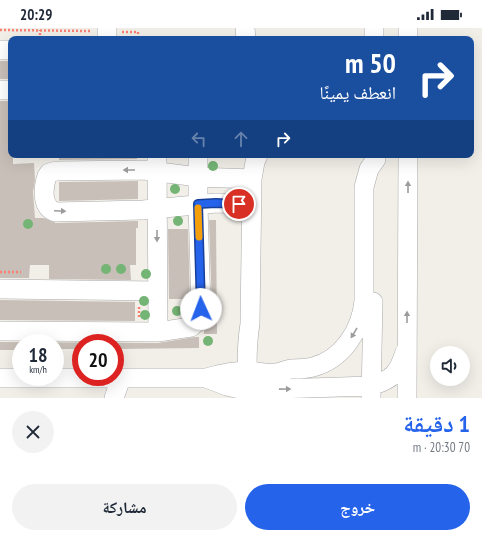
<!DOCTYPE html>
<html lang="ar">
<meta charset="utf-8">
<style>
body{margin:0;font-family:"PT Sans Narrow","Noto Naskh Arabic",sans-serif;background:#f2f2f3;color:#1f2937;direction:rtl;height:100vh;display:flex;flex-direction:column;font-size:15px;white-space:nowrap}
*{box-sizing:border-box;margin:0}
p{font-size:13px;color:#747a83}
.icon{flex:none;width:22px;height:22px;fill:none;stroke:currentColor;stroke-width:2;stroke-linecap:round;stroke-linejoin:round}
.map{position:relative;height:370px;overflow:hidden;direction:ltr}
.sheet{display:flex;flex-direction:column;background:#fff;flex:1}
.sheet>*{flex:none}
.guide{position:absolute;left:8px;top:8px;width:466px;height:122px;border-radius:8px;box-shadow:0 4px 16px #0002;direction:rtl;background:#1a4fa0;color:#fff;overflow:hidden}
.tools{position:absolute;left:430px;top:318px;display:grid;gap:8px}
.tools a{display:grid;place-items:center;width:40px;height:40px;border-radius:50%;background:#fff;box-shadow:0 4px 16px #0002;font-size:20px}
.speed{position:absolute;left:12px;top:306px;display:flex;gap:8px;font-size:20px;font-weight:700;text-align:center}
.speed>*{display:grid;place-content:center;width:52px;height:52px;border-radius:50%;background:#fff;box-shadow:0 4px 16px #0002;line-height:1}
.speed small{font-size:10px;font-weight:400}
.speed .limit{border:6px solid #d22;background:#fff;color:#111}
.pin{position:absolute;display:grid;place-items:center;width:34px;height:34px;color:#fff;margin:-17px;border:2px solid #fff;border-radius:50%;box-shadow:0 1px 4px #0007}
.me{position:absolute;width:44px;margin:-22px;rotate:358deg;stroke-linejoin:round;filter:drop-shadow(0 0 3px #0008)}
.turn{display:flex;align-items:center;gap:14px;height:84px;padding:0 12px;font-size:18px}
.turn .icon{width:52px;height:52px;stroke-width:2.5}
.turn b{display:block;font-size:28px;line-height:34px}
.lanes{display:flex;align-items:center;height:38px;padding:0 12px;background:#0003;justify-content:center;gap:20px;direction:ltr}
.lanes .off{opacity:.35}
.round{display:grid;place-items:center;flex:none;width:42px;height:42px;border-radius:21px;background:#f2f2f3}
.summary{display:flex;align-items:center;justify-content:space-between;height:68px;padding:0 12px}
h1{font-size:24px;font-weight:700;line-height:30px;color:#2563eb}
.primary-button{display:flex;gap:8px;margin-top:auto;padding:8px 12px}
.primary-button a{flex:1;height:46px;border-radius:24px;background:#2563eb;color:#fff;font-size:16px;font-weight:700;line-height:46px;text-align:center}
.primary-button a+a{background:#f2f2f3;color:#1f2937}
.status{display:flex;justify-content:space-between;align-items:center;height:28px;padding:0 20px;background:#fff;direction:ltr}
.status svg{height:11px;fill:currentColor}
.map>svg:first-child{display:block}
.building{fill:#c7bfb8}
.lines{fill:none;stroke-linecap:round;stroke-linejoin:round}
.minor-casing{stroke:#a9a9a9;stroke-width:20}
.path{stroke:#fa8072;stroke-width:2.5;stroke-dasharray:2 2;stroke-linecap:butt}
.minor{stroke:#fff;stroke-width:19}
.tree{fill:#74b475}
.oneway{fill:#9c9c9c}
.route-casing{stroke:#184099;stroke-width:10}
.route{stroke:#2563eb;stroke-width:7}
.slow{stroke:#f59e0b;stroke-width:7}
</style>
<div class="status"><b>20:29</b><svg viewBox="0 0 49 12"><path d="M0 12V9h3v3zM5 12V6h3v6zM10 12V3h3v9zM15 12V0h3v12zM26 1h20v11H26zM47 4h2v5h-2z"/></svg></div>
<div class="map">
<svg width="482" height="370" viewBox="0 0 482 370">
<rect width="100%" height="100%" fill="#f2efe9"/>
<path class="building" d="M0,33H11V51H0Z
M0,73H11V127H13V136L34,135L35,152L33,164L35,190H44L56,195L138,193V200H136V237H130L131,252L49,251V237H30L29,250H0Z
M59,127H137V131L59,132Z
M138,153V171L59,173V154Z
M209,192H216L217,306H204V303L210,294L212,281Z
M168,201H188L190,271H169Z
M0,272L135,274V293L0,292Z
M195,309H199V320L115,321V315H81V321H55V315H21V322H0V314L158,315Z"/>
<g class="lines">
<defs>
<path id="minor" d="M107,0V11
M245,0L246,11
M374,0V11
M408,11V0
M0,22H11
M0,62H11
M157,127L158,304
M251,176L216,175L143,182L56,184C41,180 43,160 47,148L49,145L56,143L144,142L198,149L252,151
M0,261L158,263
M0,303L158,304L191,299L199,292L201,281L198,177V127
M0,350H206C220,346 234,343 249,343C258,344 267,346 276,345C281,344 286,342 291,341C299,341 305,341 313,339C343,331 361,302 364,273V159L369,141L376,131
M206,350L227,358L244,362L371,358C393,351 398,346 405,324
M258,361C253,356 249,352 248,345C246,333 248,308 250,296L252,151L255,134L258,127
M114,370L121,350
M371,370L373,274
M407,370L408,127"/>
</defs>
<use href="#minor" class="minor-casing"/>
<path class="path" d="M0,2L91,3
M122,4H138V11
M40,11V2
M0,244H21
M139,289V278"/>
<use href="#minor" class="minor"/>
</g>
<g class="tree">
<circle cx="213" cy="138" r="5"/>
<circle cx="175" cy="161" r="5"/>
<circle cx="178" cy="193" r="5"/>
<circle cx="28" cy="196" r="5"/>
<circle cx="106" cy="241" r="5"/>
<circle cx="121" cy="241" r="5"/>
<circle cx="146" cy="246" r="5"/>
<circle cx="144" cy="273" r="5"/>
<circle cx="177" cy="283" r="5"/>
<circle cx="145" cy="287" r="5"/>
<circle cx="208" cy="313" r="5"/>
</g>
<defs><path id="oneway-solid" d="M-6-.8H1V-3.2L6.5 0L1 3.2V.8H-6Z"/></defs>
<g class="oneway">
<use href="#oneway-solid" transform="translate(129 142) rotate(180)"/>
<use href="#oneway-solid" transform="translate(408 159) rotate(-90)"/>
<use href="#oneway-solid" transform="translate(60 183) rotate(2)"/>
<use href="#oneway-solid" transform="translate(157 208) rotate(90)"/>
<use href="#oneway-solid" transform="translate(407 289) rotate(-90)"/>
<use href="#oneway-solid" transform="translate(354 305) rotate(121)"/>
<use href="#oneway-solid" transform="translate(285 361) rotate(-1)"/>
</g>
<g class="lines">
<defs>
<path id="route" d="M201,281L198,176L216,175L239,176"/>
</defs>
<use href="#route" class="route-casing"/>
<use href="#route" class="route"/>
<path class="slow" d="M198,180L199,209"/>
</g>
</svg>
<div class="tools">
<a><svg class="icon" aria-label="sound" viewBox="0 0 24 24"><path d="M4 9h4l5-4v14l-5-4H4zM17 9q2 3 0 6"/></svg></a>
</div>
<div class="speed"><div>18<small>km/h</small></div><div class="limit">20</div></div>
<div class="pin" style="left:239px;top:176px;background:#d93025"><svg class="icon" aria-label="arrive" viewBox="0 0 24 24"><path d="M6 21V4h12l-3 4 3 4H6"/></svg></div>
<svg class="me" style="left:201px;top:281px" viewBox="-20 -20 40 40"><circle r="19" fill="#fff"/><path d="M0-13L10 11 0 6-10 11z" fill="#2563eb"/></svg>
<div class="guide">
<div class="turn"><svg class="icon" aria-label="right" viewBox="0 0 24 24"><path d="M7 20v-9h11M14 6l5 5-5 5"/></svg><div><b>50 m</b>انعطف يمينًا</div></div>
<div class="lanes"><svg class="icon off" aria-label="left" viewBox="0 0 24 24"><path d="M17 20v-9H6M10 6l-5 5 5 5"/></svg><svg class="icon off" aria-label="ahead" viewBox="0 0 24 24"><path d="M12 20V5M6 11l6-6 6 6"/></svg><svg class="icon" aria-label="right" viewBox="0 0 24 24"><path d="M7 20v-9h11M14 6l5 5-5 5"/></svg></div>
</div>
</div>
<section class="sheet">
<div class="summary"><div><h1>1 دقيقة</h1><p>70 m · 20:30</p></div><a class="round"><svg class="icon" aria-label="close" viewBox="0 0 24 24"><path d="M6 6l12 12M18 6L6 18"/></svg></a></div>
<div class="primary-button"><a>خروج</a><a>مشاركة</a></div>
</section>
